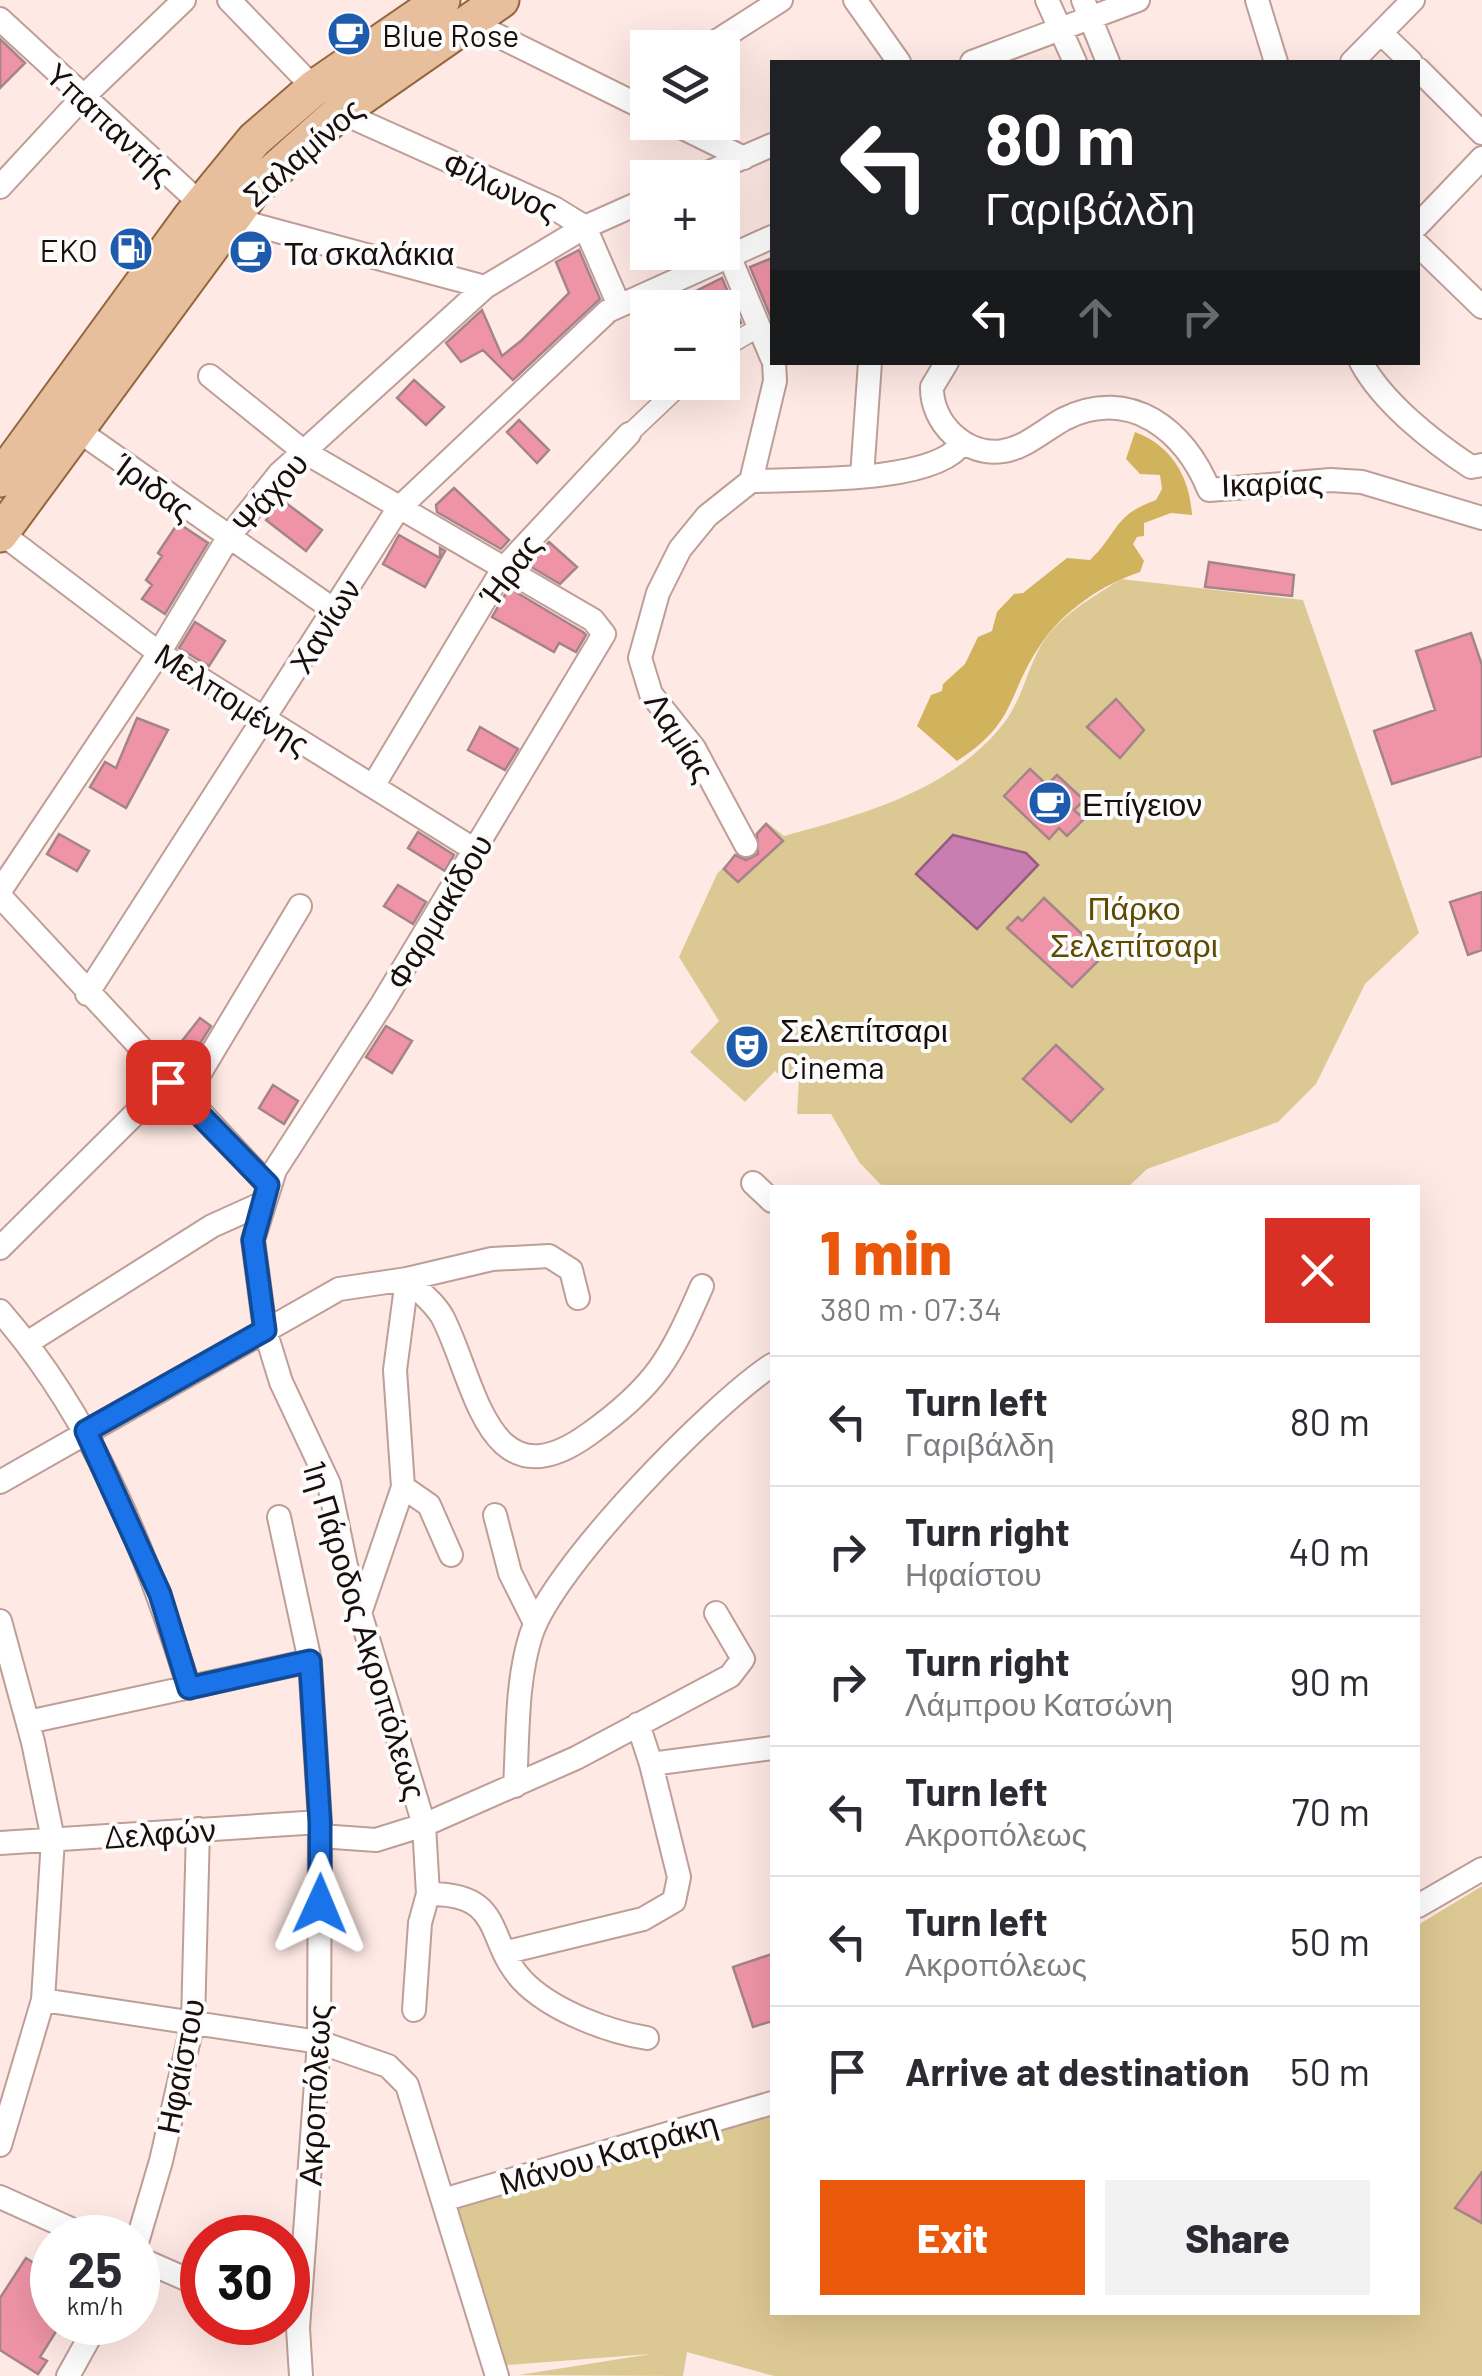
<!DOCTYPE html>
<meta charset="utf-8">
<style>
body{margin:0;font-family:Barlow,sans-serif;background:#f2f2f3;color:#2b2b33;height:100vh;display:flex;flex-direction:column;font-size:38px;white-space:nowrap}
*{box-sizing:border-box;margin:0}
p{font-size:32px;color:#7c7c81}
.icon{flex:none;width:55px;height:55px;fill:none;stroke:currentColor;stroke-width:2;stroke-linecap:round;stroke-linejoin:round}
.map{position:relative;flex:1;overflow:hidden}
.drawer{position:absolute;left:770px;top:1185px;width:650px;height:1130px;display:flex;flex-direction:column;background:#fff;border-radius:0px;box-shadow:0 10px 40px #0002}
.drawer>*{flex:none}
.hud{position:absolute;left:770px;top:60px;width:650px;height:305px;border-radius:0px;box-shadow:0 10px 40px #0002;background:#202124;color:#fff;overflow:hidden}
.buttons{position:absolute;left:630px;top:30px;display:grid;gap:20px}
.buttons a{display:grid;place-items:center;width:110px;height:110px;border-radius:0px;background:#fff;box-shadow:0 10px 40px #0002;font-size:50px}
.speed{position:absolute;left:30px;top:2215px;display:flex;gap:20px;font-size:50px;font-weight:700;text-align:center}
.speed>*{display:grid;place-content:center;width:130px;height:130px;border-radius:50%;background:#fff;box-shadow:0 10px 40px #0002;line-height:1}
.speed small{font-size:25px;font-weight:400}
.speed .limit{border:15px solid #d22;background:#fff;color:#111}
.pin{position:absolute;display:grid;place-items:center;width:85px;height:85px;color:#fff;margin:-42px;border-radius:20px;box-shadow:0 5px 15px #0006}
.me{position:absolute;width:110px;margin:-55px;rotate:1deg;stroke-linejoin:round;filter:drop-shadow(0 0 8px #0008)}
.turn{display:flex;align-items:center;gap:35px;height:210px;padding:0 50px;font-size:45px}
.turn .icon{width:130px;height:130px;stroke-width:2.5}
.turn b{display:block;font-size:70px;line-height:85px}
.lanes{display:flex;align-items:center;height:95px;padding:0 50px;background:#0003;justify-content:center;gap:50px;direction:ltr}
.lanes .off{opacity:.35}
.round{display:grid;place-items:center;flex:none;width:105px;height:105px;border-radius:0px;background:#f2f2f3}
.headline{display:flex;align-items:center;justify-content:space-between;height:170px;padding:0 50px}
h1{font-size:60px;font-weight:800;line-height:75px;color:#ea580c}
.cta{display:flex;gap:20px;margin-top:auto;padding:20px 50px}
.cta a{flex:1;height:115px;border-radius:0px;background:#ea580c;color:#fff;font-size:40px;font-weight:800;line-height:115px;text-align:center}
.cta a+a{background:#f2f2f3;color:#2b2b33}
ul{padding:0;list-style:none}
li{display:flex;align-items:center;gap:30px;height:130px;padding:0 50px;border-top:2px solid #e1e1e2}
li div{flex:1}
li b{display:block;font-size:38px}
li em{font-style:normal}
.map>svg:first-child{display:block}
.green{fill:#dcc892}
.forest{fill:#d2b35d}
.water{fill:#c87eb0;stroke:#945c7e;stroke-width:2.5}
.building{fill:#ef94a6;stroke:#a48489;stroke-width:2.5}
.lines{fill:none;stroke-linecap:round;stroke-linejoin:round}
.pedestrian-casing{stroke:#be9e96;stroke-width:21}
.minor-casing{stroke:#be9e96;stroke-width:26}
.primary-casing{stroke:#94663e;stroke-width:39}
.pedestrian{stroke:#fff;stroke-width:18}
.minor{stroke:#fff;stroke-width:22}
.primary{stroke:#e7bf9c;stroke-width:35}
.route-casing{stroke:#114b97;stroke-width:25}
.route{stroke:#1a73e8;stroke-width:18}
.labels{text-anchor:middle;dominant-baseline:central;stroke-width:8;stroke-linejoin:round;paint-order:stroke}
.poi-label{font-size:32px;fill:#190e0b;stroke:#fcfcfc;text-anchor:start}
.street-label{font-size:32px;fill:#190e0b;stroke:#fcfcfc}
.park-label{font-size:32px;fill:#5f4a01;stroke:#fcfcfc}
</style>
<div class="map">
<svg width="1482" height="2376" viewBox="0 0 1482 2376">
<rect width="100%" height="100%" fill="#ffe9e4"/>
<path class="green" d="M1121,579L1303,600L1419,933L1365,984L1316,1084L1278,1122L1147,1169L1127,1188L883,1187L859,1162L831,1114H797L799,1079H783L775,1071L745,1102L690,1052L719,1021L679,957L717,874L766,822L784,836C864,814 952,790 1004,723C1021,701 1027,671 1040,647C1058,616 1092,598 1121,579Z
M1482,1886V2376H774L687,2352L683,2376L519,2375L651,2354L494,2366L443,2200L772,2106V2312H1418V1925Z"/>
<path class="forest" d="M1135,432C1173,446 1190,479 1192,515L1171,513L1144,523V536L1137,537L1133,544L1144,561L1140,572C1103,584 1063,611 1041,644C1006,695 1018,722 957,761L917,726L931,695L942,691L943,684L965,664L978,637L992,631L997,612L1014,594L1023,593L1067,558L1090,560C1120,531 1112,516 1156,500L1162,489L1160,475L1140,474L1126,459Z"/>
<path class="water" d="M953,835L1026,853L1038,865L977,929L916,874Z"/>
<path class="building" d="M0,39L25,63L0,88Z
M579,250L600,299L513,380L483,350L461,362L446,343L482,310L502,356L522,340L569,293L556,262Z
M772,258V320L750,267Z
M722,278L741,323L722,334V308H705L696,291Z
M414,380L444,407L426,425L397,398Z
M519,420L549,450L537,463L507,432Z
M454,488L509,540L501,549L437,512L436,505Z
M282,500L322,530L306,551L266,520Z
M178,523L208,543L165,614L142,599L152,585L146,580L162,556L158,553Z
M399,535L440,558V548L445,551L425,587L383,564Z
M549,542L577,567L560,584L528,565Z
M1209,562L1294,575L1292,596L1205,587Z
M509,588L583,632L586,635L576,652L559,643L554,652L492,617Z
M195,622L225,641L209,666L179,648Z
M1471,633L1482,665V756L1392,784L1374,731L1435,710L1416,651Z
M1116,699L1144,730L1120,758L1087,727Z
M137,718L168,730L126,808L90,787L105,762L116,768Z
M480,727L518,749L505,770L468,750Z
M1030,769L1047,785L1057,775L1084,800L1074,810L1084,819L1067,836L1059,828L1049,839L1004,796Z
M766,824L783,841L738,882L724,869L735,855L746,860L758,854L757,834Z
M418,832L454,855L445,871L408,848Z
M59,834L89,851L77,871L47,854Z
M398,885L426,902L413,924L384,906Z
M1482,892V950L1468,955L1450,902Z
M1044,898L1104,955L1072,987L1007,928L1018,917L1022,921Z
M200,1018L211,1026L192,1057L178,1046Z
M386,1026L412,1041L392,1073L366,1057Z
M1056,1045L1103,1089L1071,1122L1023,1079Z
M273,1085L298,1101L284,1124L259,1108Z
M772,1954V2021L753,2027L733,1967Z
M1482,2172V2223L1455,2208Z
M26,2258L52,2275V2322H62L40,2357L47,2361L38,2374L0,2350V2298Z"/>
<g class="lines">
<defs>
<path id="pedestrian" d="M722,349L760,327
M629,434L684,382"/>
<path id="minor" d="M229,0L314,88
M855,0L899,62
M1047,0L1075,62
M1083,0L1108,62
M1257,0L1276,62
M0,19L201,204L255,225L485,287
M470,22L648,110
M1381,33L1411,62
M706,48L781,0
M972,62L1138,0
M1352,62L1413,0
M1418,69L1482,133
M340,112L554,208L585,227L618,303
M671,122L744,158
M696,178L772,145
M0,187L83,97L184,0
M1418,225L1482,158
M722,239L772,358
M1418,245L1482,307
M947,362L932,387C931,423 966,457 1003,451C1025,448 1044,430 1064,419C1130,386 1185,430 1209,490L1331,480L1362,482L1482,518
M1361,362C1383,403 1433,442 1471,467L1482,465
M210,376L303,451L593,620L604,634L382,1004L275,1170L253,1240L265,1330L281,1382L329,1484L346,1566L424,1825L428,1894
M76,429L334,610
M862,476L870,362
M751,481C798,479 936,484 962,443
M0,522L1,533L159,653L475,850
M373,786L503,569L629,434
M746,845L694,748L651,694L640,658L658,593L680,549L707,516L751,481L775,381L774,362
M0,891L159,653L228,538L279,474L485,287L585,227L648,199
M0,896L268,1185
M87,994L398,509L608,311L772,237
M185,1098L300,906
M753,1183L772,1201
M0,1248L168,1081
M407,1279C419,1291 435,1303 443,1318C476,1383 488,1507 589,1434C656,1386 670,1359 702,1286
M0,1311C94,1419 147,1553 189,1688
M27,1343L212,1226L263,1203
M0,1482L339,1289L407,1279L492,1259L549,1256L571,1270L578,1298
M403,1487L429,1505L451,1555
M495,1515L510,1573L535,1623
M279,1517L310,1661L320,1822L319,2042L298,2328L301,2376
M360,1613L403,1487L395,1370L407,1279
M0,1621L33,1742L53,1839L43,2000L0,2145
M28,1722L310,1661
M638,1724L651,1764L772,1748
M515,1786C518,1738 516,1681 531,1635C553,1567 711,1405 772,1365
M320,1836L376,1840L424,1825L576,1758L730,1676L743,1659L716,1613
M0,1843L320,1822
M1418,1906L1482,1869
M507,1952L643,1919L674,1901L679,1877L651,1764
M43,2000L319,2042L388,2066L407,2085L497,2376
M414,2010L420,1923L428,1894C509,1893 483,1944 527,1985C556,2012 609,2032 647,2038
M0,2197L91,2238
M443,2200L772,2103
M138,2239L161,2161L193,2022L198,1829
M138,2258L202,2286
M68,2376L98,2322"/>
<path id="primary" d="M0,479L191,217L254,140L314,88L442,0
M0,534L253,190L340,112L501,0"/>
</defs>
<use href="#pedestrian" class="pedestrian-casing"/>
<use href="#minor" class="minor-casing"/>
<use href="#primary" class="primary-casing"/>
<use href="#pedestrian" class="pedestrian"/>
<use href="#minor" class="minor"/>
<use href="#primary" class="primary"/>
</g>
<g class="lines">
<defs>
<path id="route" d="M168,1082L268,1185L253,1240L265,1330L86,1431L160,1594L189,1688L310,1661L320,1822V1904"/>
</defs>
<use href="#route" class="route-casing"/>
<use href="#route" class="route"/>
</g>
<defs>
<symbol id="cafe-disc" viewBox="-11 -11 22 22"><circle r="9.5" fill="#1e5bad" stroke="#fcfcfc"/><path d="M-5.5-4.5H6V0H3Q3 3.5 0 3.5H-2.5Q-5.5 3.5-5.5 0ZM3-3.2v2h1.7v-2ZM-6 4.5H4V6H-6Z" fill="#fff"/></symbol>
<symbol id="fuel-disc" viewBox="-11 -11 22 22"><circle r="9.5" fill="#1e5bad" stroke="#fcfcfc"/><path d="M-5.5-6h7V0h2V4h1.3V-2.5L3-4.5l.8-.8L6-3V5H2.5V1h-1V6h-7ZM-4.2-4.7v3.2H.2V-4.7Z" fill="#fff"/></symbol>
<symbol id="theatre-disc" viewBox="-11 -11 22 22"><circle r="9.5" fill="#1e5bad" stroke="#fcfcfc"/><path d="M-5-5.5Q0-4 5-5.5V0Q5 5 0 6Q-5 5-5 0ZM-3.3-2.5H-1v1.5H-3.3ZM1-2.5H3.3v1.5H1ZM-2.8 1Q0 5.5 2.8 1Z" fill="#fff"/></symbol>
</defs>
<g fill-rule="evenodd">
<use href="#cafe-disc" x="324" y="9" width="50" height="50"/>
<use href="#fuel-disc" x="106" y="224" width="50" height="50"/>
<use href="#cafe-disc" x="226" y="227" width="50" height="50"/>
<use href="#cafe-disc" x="1025" y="778" width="50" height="50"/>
<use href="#theatre-disc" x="722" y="1022" width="50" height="50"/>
</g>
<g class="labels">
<g class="poi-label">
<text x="382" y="34">Blue Rose</text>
<text x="98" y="249" text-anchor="end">EKO</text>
<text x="284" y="252">Τα σκαλάκια</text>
<text x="1082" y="803">Επίγειον</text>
<text x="780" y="1029">Σελεπίτσαρι<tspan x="780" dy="37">Cinema</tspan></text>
</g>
<g class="street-label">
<text transform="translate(111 123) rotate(43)">Υπαπαντής</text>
<text transform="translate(302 151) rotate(-41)">Σαλαμίνος</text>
<text transform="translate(501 185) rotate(25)">Φίλωνος</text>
<text transform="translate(1272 482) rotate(-2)">Ικαρίας</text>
<text transform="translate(155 486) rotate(36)">Ίριδας</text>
<text transform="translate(269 492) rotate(-49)">Ψάχου</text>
<text transform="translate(509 569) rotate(-53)">Ήρας</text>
<text transform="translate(324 625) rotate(-58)">Χανίων</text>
<text transform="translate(233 698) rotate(33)">Μελπομένης</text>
<text transform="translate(681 736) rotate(57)">Λαμίας</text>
<text transform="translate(438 911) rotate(-59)">Φαρμακίδου</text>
<text transform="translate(366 1630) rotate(73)">1η Πάροδος Ακροπόλεως</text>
<text transform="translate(160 1832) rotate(-4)">Δελφών</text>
<text transform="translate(179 2066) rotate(-79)">Ηφαίστου</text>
<text transform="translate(313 2095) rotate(-87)">Ακροπόλεως</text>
<text transform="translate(608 2152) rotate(-16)">Μάνου Κατράκη</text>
</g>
<g class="park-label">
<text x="1134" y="907">Πάρκο<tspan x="1134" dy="37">Σελεπίτσαρι</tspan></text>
</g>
</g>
</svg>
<div class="buttons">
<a><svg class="icon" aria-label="layers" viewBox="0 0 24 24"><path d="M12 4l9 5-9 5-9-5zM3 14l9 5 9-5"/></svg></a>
<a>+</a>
<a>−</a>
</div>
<div class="speed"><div>25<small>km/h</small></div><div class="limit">30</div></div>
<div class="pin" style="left:168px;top:1082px;background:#d93025"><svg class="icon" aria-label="arrive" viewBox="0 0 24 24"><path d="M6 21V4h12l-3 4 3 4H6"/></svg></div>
<svg class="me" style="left:320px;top:1904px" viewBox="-20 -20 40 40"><path d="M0-17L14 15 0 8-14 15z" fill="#1a73e8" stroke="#fff" stroke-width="4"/></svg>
<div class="hud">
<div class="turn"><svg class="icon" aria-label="left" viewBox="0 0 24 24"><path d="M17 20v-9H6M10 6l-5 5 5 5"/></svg><div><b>80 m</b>Γαριβάλδη</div></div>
<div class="lanes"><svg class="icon" aria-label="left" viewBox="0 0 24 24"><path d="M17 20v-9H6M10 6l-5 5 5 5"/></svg><svg class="icon off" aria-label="ahead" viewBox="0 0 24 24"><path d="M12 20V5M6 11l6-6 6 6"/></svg><svg class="icon off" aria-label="right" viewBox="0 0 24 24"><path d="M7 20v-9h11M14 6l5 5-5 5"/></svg></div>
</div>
<section class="drawer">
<div class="headline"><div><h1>1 min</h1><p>380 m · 07:34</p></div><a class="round" style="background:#d93025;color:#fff"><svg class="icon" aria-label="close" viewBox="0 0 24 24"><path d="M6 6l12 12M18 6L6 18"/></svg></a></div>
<ul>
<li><svg class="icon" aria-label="left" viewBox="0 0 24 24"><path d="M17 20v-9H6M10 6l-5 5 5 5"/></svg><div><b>Turn left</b><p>Γαριβάλδη</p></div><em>80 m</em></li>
<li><svg class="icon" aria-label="right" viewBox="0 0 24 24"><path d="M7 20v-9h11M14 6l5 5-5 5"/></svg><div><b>Turn right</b><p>Ηφαίστου</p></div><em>40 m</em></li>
<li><svg class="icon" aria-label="right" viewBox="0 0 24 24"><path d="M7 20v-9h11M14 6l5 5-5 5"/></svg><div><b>Turn right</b><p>Λάμπρου Κατσώνη</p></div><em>90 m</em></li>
<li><svg class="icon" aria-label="left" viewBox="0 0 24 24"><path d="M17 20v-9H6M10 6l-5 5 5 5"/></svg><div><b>Turn left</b><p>Ακροπόλεως</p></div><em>70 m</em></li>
<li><svg class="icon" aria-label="left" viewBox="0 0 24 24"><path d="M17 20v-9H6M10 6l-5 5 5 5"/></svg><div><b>Turn left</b><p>Ακροπόλεως</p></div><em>50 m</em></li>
<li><svg class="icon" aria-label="arrive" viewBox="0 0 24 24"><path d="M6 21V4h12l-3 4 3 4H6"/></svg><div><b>Arrive at destination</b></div><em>50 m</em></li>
</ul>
<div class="cta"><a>Exit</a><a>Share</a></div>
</section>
</div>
